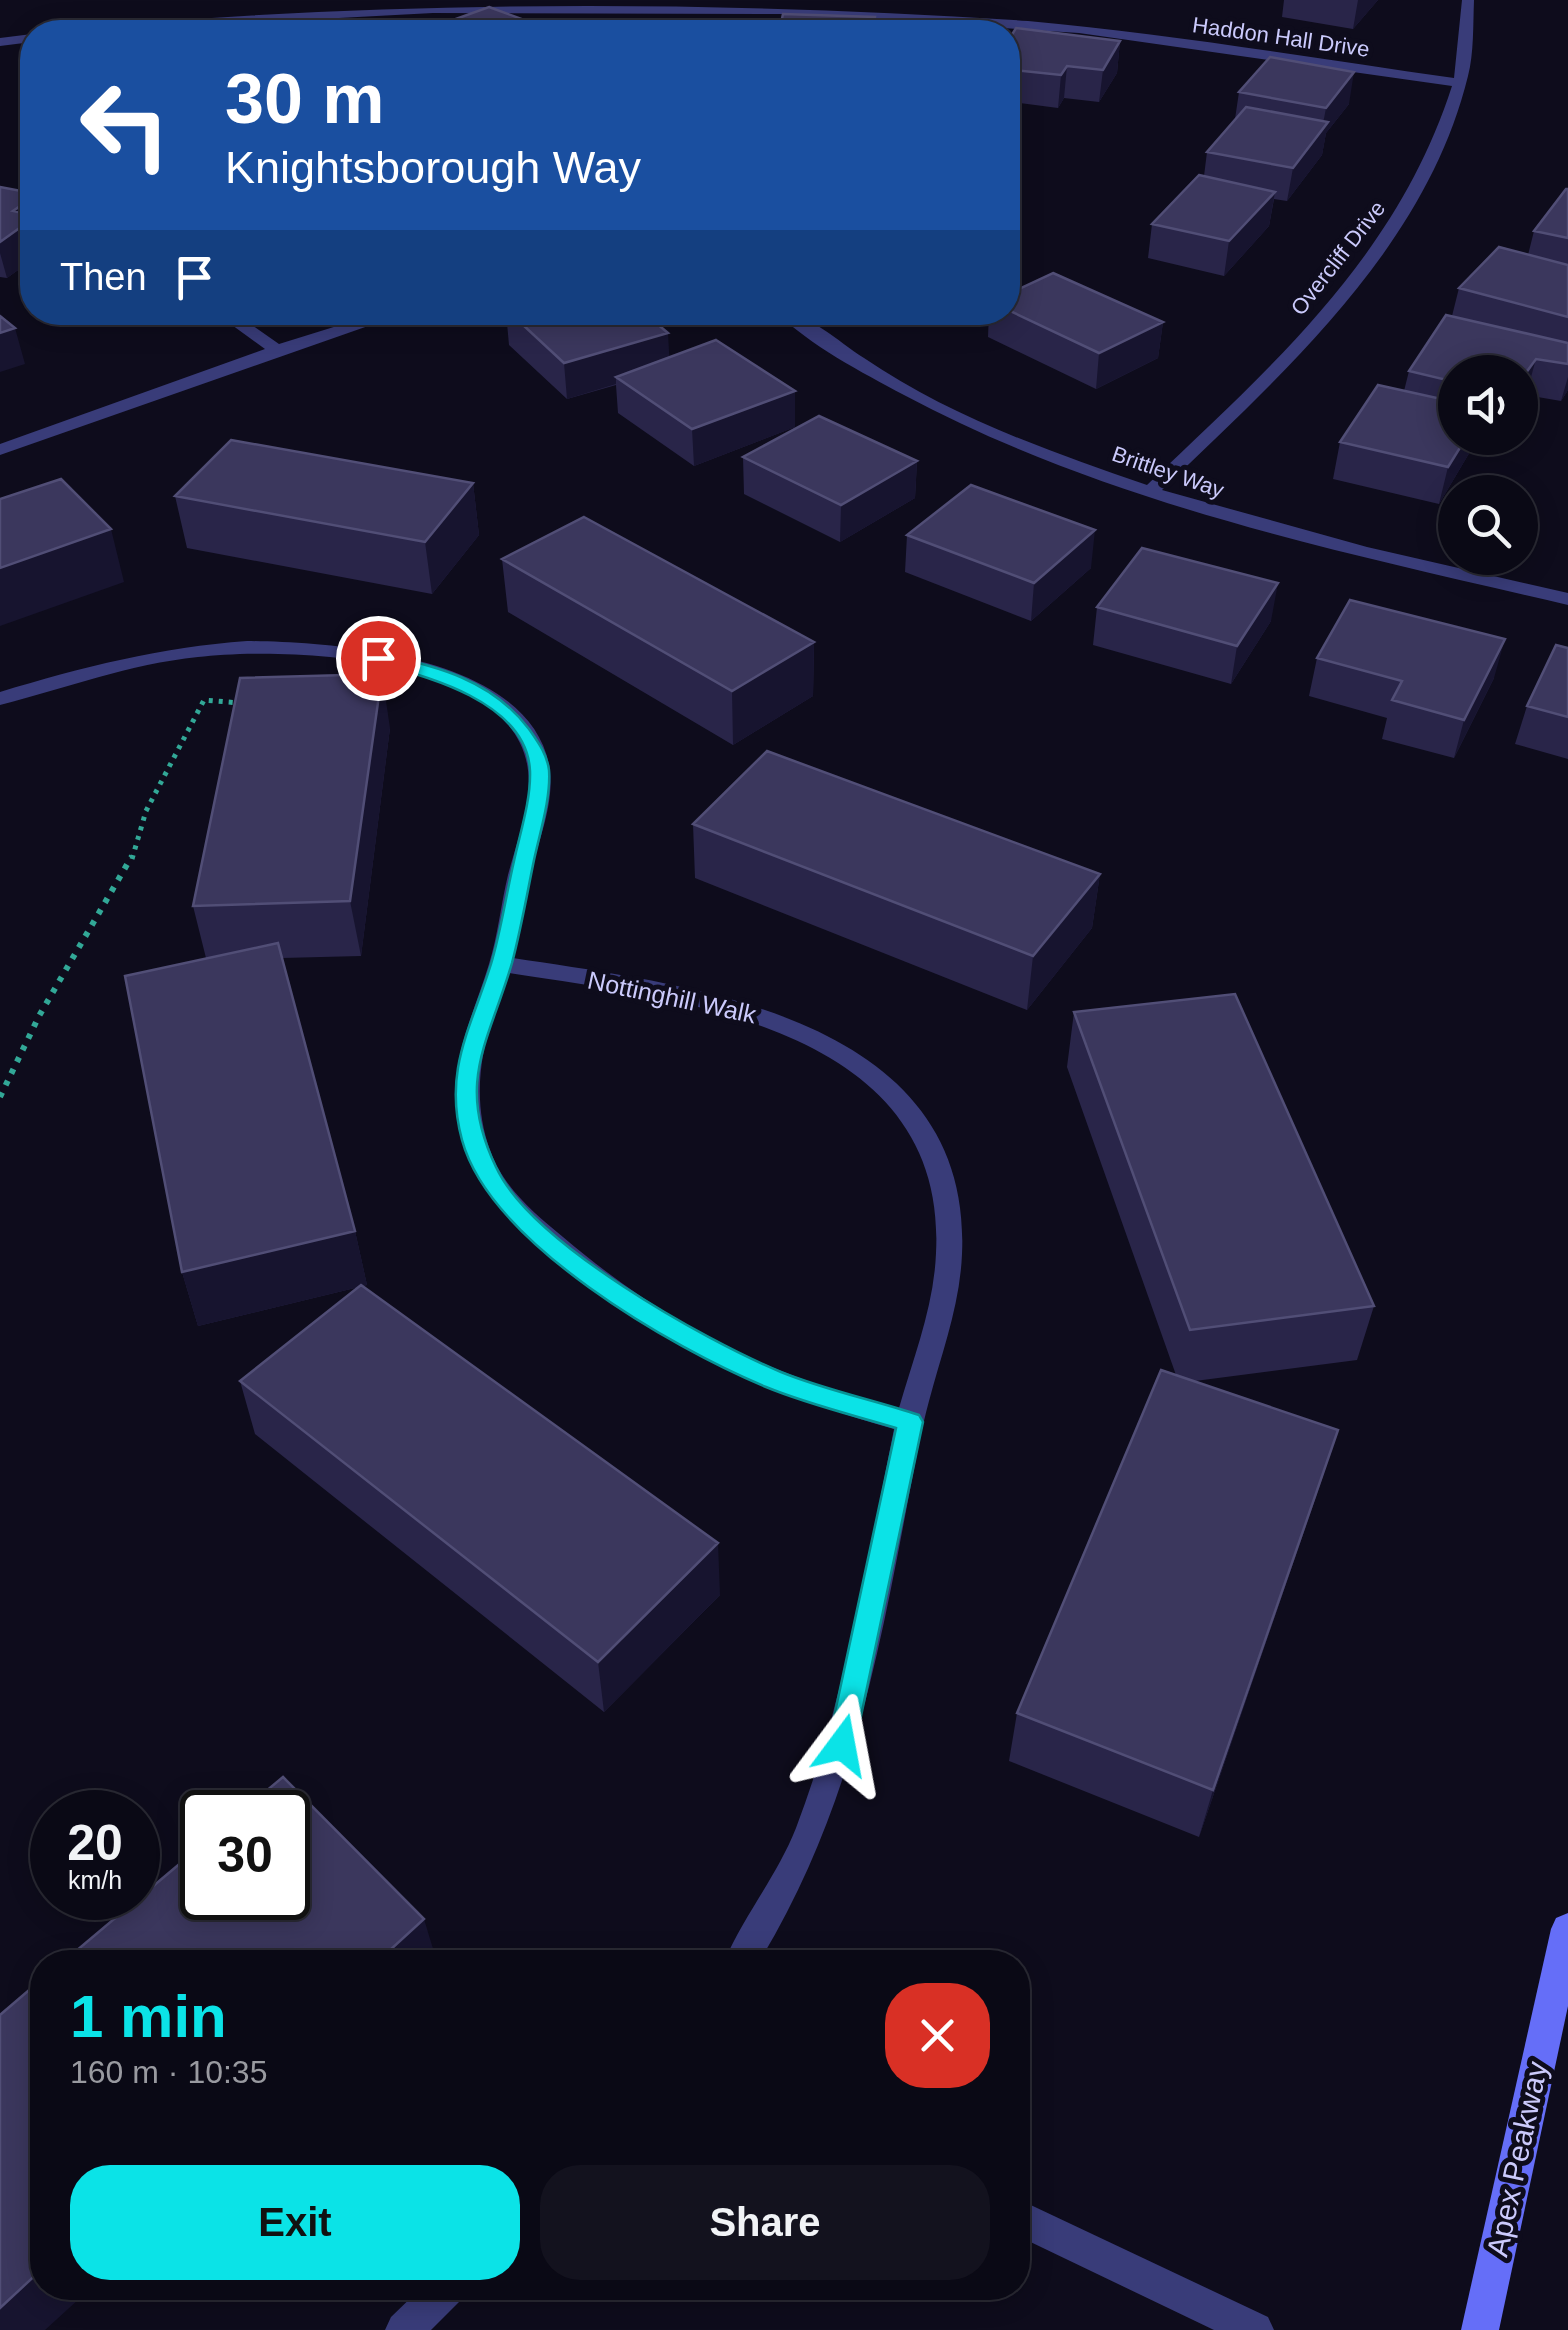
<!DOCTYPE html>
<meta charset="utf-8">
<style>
body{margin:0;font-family:Arial,sans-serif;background:#13121e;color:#f1f3f6;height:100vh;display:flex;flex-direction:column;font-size:38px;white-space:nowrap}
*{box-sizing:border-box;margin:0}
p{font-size:32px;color:#999aa0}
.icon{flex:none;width:55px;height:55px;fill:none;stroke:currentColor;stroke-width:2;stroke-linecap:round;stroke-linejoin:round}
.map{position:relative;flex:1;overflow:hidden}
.drawer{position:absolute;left:30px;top:1950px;width:1000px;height:350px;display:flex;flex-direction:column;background:#0a0915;border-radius:40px;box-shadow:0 5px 25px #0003,0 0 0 2px #2a2a34}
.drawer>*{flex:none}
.banner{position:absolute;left:20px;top:20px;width:1000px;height:305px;border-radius:40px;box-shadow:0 5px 25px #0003,0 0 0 2px #2a2a34;background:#1a4fa0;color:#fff;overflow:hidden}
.controls{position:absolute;left:1438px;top:355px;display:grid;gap:20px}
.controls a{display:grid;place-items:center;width:100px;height:100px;border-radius:50%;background:#0a0915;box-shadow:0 5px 25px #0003,0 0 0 2px #2a2a34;font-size:50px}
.speed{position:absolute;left:30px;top:1790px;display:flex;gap:20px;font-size:50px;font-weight:700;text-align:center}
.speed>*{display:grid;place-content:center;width:130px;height:130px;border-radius:50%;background:#0a0915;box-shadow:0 5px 25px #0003,0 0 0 2px #2a2a34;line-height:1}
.speed small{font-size:25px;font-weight:400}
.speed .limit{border:5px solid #111;border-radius:15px;background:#fff;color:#111}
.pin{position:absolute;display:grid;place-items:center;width:85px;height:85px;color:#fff;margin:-42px;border:5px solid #fff;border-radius:50%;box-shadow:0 2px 10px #0007}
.me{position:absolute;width:110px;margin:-55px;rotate:13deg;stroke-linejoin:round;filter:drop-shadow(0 0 8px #0008)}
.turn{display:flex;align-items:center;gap:35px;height:210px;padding:0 40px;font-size:45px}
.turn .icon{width:130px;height:130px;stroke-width:2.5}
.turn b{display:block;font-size:70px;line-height:85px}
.then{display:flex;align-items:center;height:95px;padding:0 40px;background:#0003;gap:20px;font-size:38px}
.round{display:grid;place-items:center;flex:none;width:105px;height:105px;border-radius:40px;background:#13121e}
.head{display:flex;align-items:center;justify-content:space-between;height:170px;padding:0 40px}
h1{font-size:60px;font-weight:700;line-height:75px;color:#0be3e7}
.action{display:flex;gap:20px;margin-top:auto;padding:20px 40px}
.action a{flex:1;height:115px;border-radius:40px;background:#0be3e7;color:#111;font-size:40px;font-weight:700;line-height:115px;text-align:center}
.action a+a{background:#13121e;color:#f1f3f6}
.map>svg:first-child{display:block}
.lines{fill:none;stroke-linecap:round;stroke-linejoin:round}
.path-far1{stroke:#32a897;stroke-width:5;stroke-dasharray:4 6;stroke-linecap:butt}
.path{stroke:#32a897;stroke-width:6;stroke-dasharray:5 8;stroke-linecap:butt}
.minor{fill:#393c79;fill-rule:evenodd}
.secondary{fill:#656ef8;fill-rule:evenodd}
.wall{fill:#292549}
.shaded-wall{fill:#17142f}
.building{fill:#3b375d;stroke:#514e76;stroke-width:2.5}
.route{fill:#0be3e7;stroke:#079496;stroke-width:2.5}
.labels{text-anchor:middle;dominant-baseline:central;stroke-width:10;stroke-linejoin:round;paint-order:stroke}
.far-street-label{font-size:22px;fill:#cbcafc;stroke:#0e0c1c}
.street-label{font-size:25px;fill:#cbcafc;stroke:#0e0c1c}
.near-street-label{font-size:30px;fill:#cbcafc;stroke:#0e0c1c}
</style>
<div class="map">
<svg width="1568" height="2330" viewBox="0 0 1568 2330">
<rect width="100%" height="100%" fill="#0e0c1c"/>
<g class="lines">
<path class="path-far1" d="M132,859L146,811L204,700L240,703"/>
<path class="path" d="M0,1097L39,1016L132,856"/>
<path class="minor" d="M1462,0H1474C1473,25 1474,53 1468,76C1426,248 1284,372 1162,490L1367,547L1568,593V605C1342,552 1110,505 904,395C861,372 811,346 776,312C809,312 837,341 864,358C949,416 1050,452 1147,485C1273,365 1397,257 1452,86L1079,33L788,14L433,13L73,32L79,28C394,0 713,0 1028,21C1171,34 1312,58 1454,78Z
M32,34V42L0,46V38Z
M214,312H233L279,344L382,312H408L0,455V444L265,349Z
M247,641C336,642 533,655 550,770C554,805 538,842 530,875C524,903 520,931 513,958C688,985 973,1015 962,1254C960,1305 942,1352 929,1401C921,1430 916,1460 910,1490C878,1659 850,1812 759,1962H724C744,1915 777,1876 796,1828C845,1699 867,1563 894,1429C760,1390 654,1345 547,1252C511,1222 479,1192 464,1147C441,1075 469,1029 489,964C498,935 501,904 508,875C515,848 525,822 528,794C544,655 289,646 198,657C129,664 67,688 0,705V692C82,667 162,647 247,641ZM509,973C675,999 948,1025 936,1253C934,1306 914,1356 899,1408C865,1398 830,1390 797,1377C711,1345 632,1296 563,1237C533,1212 503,1187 490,1150C468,1090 485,1029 509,973Z
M1018,2199L1268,2317L1274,2330H1214L1018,2236Z
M421,2288H465L460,2301L431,2330H385L391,2317Z"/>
<path class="secondary" d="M1568,1913V2006L1499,2330H1461L1551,1929L1556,1918Z"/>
</g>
<path class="wall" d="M1284,0H1378L1353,29L1282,17Z
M1008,41H1120L1117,73L1099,102L1064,98L1058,108L1012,102L1013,93H1008Z
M1239,92L1349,104L1326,133L1322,155L1287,201L1274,199L1269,226L1224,276L1148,258L1152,224L1204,176L1207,152L1235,119Z
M0,187L32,193V260L7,278L0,277Z
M1568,189V390L1561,401L1526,395L1520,404V372H1455V438L1474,445L1439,504L1333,479L1340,442L1404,391L1409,371L1452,316L1459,288L1528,255L1534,231Z
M1008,294L1163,322L1158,358L1096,389L988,337L989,312H1008Z
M506,312H643L669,357L795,391V427L694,466L618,413L616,385L567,399L509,345Z
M743,457L917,461L915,498L840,542L744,494Z
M473,483L479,535L432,594L187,548L175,496Z
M907,535L1091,568L1031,621L905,572Z
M502,559L814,642L813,696L733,745L508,612Z
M1097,607L1271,621L1231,684L1093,645Z
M1568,648V759L1515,744L1527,706Z
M1317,658L1494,678L1454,758L1382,739L1387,718L1309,696Z
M390,728L361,956L282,958L355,1231L367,1285L362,1286L720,1595L604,1712L255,1434L240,1381L359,1287L198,1326L182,1272L206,958L193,906Z
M693,824L1100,874L1092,928L1027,1010L695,878Z
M1074,1012L1374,1306L1357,1360L1195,1381L1338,1430L1321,1482L1199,1837L1009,1761L1017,1713L1176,1375L1067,1067Z"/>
<path class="shaded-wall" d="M1358,0H1378L1353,29Z
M1120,41L1117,73L1099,102L1103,70Z
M1067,66L1064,98L1058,108L1061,75Z
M1354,72L1349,104L1326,133L1322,155L1287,201L1293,168L1322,129L1326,108Z
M1275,192L1269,226L1224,276L1229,241Z
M32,198V260L7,278L0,253V242L13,211Z
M1015,248L1012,283L1008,284V250Z
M1163,322L1158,358L1096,389L1099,353Z
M15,328L25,364L0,372V333Z
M668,333L670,369L616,377V384L567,399L564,363Z
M1536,359L1526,395L1520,404V381Z
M1568,377V390L1561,401Z
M795,391V427L694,466L692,429Z
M1466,438H1476L1474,445L1439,504L1448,467Z
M917,461L915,498L840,542L841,505Z
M473,483L479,535L432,594L425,542Z
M111,529L124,582L0,626V568Z
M1095,530L1091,568L1031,621L1034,583Z
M1278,583L1271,621L1231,684L1237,646Z
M1505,639L1494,678L1454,758L1464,720Z
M814,642L813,696L733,745L732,691Z
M382,674L390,728L361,956L350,901Z
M1100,874L1092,928L1027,1010L1033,956Z
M355,1231L367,1285L198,1326L182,1272Z
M1338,1430L1321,1482L1199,1837L1213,1790Z
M718,1543L720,1595L604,1712L598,1662Z
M424,1919L437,1962H377Z
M42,2269V2288H91L45,2330H0V2308Z"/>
<path class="building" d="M489,7L557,32H438L428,29Z
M783,14L875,17L872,32H779Z
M315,21L318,32H214V31Z
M1016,28L1120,41L1103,70L1067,66L1061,75L1014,70L1020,62L1008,60V41Z
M1270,57L1354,72L1326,108L1239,92Z
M1246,107L1328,122L1293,168L1207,152Z
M1199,175L1275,192L1229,241L1152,224Z
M0,187L32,193V198L13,211L32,215V219L0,242Z
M1566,189H1568V238L1534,231Z
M1499,247L1568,265V317L1459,288Z
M1053,273L1163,322L1099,353L1008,310V294Z
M509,312H643L668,333L564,363Z
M1446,315L1568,343V364L1536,359L1520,381V372H1455V382L1409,371Z
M0,316L15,328L0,333Z
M716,340L795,391L692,429L616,377Z
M1378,385L1455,402V438H1466L1448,467L1340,442Z
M819,416L917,461L841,505L743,457Z
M231,440L473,483L425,542L175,496Z
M61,479L111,529L0,568V499Z
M971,485L1095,530L1034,583L907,535Z
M584,517L814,642L732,691L502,559Z
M1142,548L1278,583L1237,646L1097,607Z
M1350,600L1505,639L1464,720L1392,700L1402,681L1317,658Z
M1556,645L1568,648V717L1527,706Z
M382,674L350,901L193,906L240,678Z
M767,751L1100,874L1033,956L693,824Z
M278,943L355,1231L182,1272L125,976Z
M1235,994L1374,1306L1190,1330L1074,1012Z
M361,1285L718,1543L598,1662L240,1381Z
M1161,1370L1338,1430L1213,1790L1017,1713Z
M283,1777L424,1919L377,1962H63L202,1845V1898H288V1812H241Z
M42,1979V2269L0,2308V2015Z"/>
<path class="route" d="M378,653C437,666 492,680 529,729C538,742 547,754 549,770C551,798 540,832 534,860C527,894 521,929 512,963C489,1042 455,1082 496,1167C531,1243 704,1340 781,1372C825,1390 874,1400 919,1415L923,1422L853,1754L842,1758L832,1754L828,1745L896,1428C853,1415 807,1404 766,1387C672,1348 490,1243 462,1140C443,1070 471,1028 491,964C501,931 506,895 514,861C520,833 531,800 530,771C527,702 425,675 372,662V654Z"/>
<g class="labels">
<g class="far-street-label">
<text transform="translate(1281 37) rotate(8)">Haddon Hall Drive</text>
<text transform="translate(1338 258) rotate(-52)">Overcliff Drive</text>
<text transform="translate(1168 472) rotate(19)">Brittley Way</text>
</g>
<g class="street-label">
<text transform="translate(672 997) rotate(12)">Nottinghill Walk</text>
</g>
<g class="near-street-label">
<text transform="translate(1517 2159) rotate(-78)">Apex Peakway</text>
</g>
</g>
</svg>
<div class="controls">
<a><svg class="icon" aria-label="sound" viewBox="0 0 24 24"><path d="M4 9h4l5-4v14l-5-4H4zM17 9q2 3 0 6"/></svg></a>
<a><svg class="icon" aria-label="search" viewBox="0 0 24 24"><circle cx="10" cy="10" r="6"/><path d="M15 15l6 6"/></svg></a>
</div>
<div class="speed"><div>20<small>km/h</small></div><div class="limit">30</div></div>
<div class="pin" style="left:378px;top:658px;background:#d93025"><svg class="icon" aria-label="arrive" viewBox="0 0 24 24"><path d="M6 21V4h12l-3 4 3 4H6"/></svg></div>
<svg class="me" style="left:842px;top:1745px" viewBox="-20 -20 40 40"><path d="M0-17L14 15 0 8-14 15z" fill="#0be3e7" stroke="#fff" stroke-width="4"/></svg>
<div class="banner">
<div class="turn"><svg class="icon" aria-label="left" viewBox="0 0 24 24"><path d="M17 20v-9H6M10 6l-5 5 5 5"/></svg><div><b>30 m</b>Knightsborough Way</div></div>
<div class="then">Then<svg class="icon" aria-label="arrive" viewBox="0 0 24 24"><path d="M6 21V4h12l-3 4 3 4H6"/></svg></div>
</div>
<section class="drawer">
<div class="head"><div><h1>1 min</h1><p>160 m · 10:35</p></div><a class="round" style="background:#d93025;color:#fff"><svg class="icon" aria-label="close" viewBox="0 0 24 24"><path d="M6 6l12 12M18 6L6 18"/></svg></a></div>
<div class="action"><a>Exit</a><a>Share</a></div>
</section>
</div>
